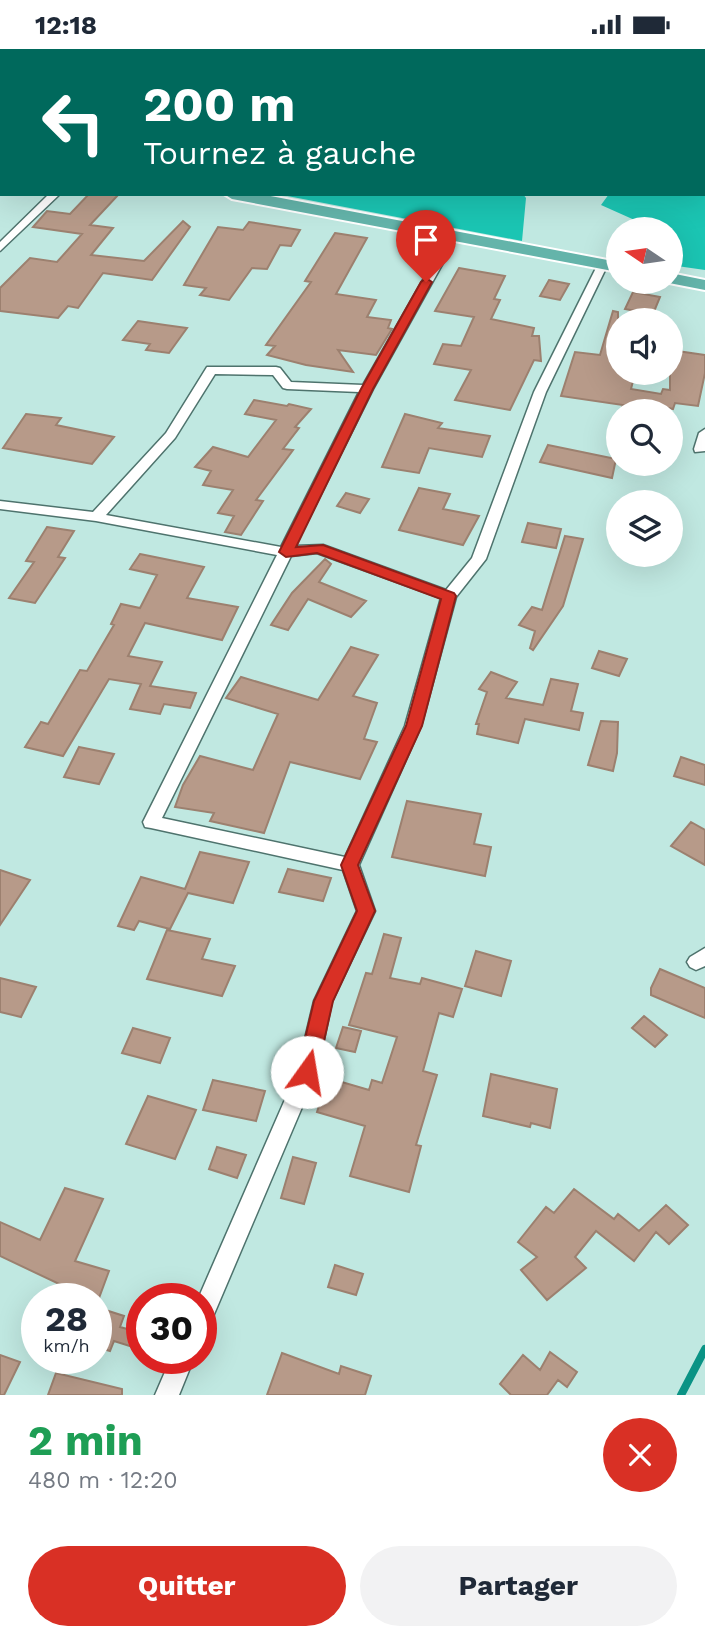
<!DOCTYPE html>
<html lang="fr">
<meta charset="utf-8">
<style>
body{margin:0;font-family:"Work Sans",sans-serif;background:#f2f2f3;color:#1f2937;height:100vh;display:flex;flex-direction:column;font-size:26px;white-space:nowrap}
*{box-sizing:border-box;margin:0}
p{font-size:23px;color:#747a83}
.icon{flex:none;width:38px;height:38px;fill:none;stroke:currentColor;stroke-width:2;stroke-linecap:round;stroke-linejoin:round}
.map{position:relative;height:1346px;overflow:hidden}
.drawer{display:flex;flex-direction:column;background:#fff;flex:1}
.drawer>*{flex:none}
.hud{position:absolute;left:0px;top:0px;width:705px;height:147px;box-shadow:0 7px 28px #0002;background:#00695c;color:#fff;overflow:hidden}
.needle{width:46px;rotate:283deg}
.tools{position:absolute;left:606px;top:168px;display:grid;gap:14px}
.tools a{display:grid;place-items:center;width:77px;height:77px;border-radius:50%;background:#fff;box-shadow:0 7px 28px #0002;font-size:35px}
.speed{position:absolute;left:21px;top:1234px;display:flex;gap:14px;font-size:35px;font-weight:700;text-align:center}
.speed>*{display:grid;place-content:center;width:91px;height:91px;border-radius:50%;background:#fff;box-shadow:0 7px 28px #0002;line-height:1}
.speed small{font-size:18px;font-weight:400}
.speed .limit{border:10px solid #d22;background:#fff;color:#111}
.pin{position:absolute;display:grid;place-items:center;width:60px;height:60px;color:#fff;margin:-72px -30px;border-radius:50% 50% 50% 0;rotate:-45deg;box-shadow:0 0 7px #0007}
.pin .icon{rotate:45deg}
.me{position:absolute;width:77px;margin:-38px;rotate:13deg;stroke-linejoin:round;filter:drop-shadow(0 0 5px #0008)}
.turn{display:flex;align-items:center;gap:24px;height:147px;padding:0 28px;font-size:32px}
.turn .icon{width:91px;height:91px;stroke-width:2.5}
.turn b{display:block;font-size:49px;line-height:60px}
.round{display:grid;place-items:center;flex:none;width:74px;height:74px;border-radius:37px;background:#f2f2f3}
.head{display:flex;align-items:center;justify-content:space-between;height:119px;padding:0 28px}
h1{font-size:42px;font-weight:700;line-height:52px;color:#1e9e55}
.button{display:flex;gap:14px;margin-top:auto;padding:14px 28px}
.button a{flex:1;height:80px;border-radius:42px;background:#d93025;color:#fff;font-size:28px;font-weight:700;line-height:80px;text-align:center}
.button a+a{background:#f2f2f3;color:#1f2937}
.status{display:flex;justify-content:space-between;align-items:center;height:49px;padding:0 35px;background:#fff;direction:ltr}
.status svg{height:19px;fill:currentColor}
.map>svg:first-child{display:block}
.forest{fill:#1bc5b3}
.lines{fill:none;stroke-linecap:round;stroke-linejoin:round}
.stream{stroke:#0a9385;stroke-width:8}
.building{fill:#b79a89;stroke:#9c806f;stroke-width:2}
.minor-casing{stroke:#4e736d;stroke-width:3}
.trunk-casing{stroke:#fff;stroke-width:4}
.minor{fill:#fff;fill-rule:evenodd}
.trunk{fill:#64b4aa;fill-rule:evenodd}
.route{fill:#d93025;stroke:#8d1f18;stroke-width:2}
</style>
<div class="status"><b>12:18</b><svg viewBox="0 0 49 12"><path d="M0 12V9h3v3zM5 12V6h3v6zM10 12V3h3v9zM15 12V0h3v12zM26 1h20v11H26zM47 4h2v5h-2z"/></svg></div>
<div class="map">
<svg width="705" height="1346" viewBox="0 0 705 1346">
<rect width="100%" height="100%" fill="#c0e8e1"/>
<path class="forest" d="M282,0H705V221L670,216V180H646L648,177L601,156L609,145H704V2Z
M277,145H523L526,149L522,192Z"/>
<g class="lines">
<path class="stream" d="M681,1346L705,1300"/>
</g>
<path class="building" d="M89,145H119L90,176L113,179L91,206L144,212L183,172L190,178L152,231L103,224L78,259L68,257L58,269L0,262V239L30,209L57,213L82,185L33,178L47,162L70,165Z
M249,173L300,181L291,197L280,196L267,220L252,219L229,251L200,246L206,239L184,236L218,178L243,181Z
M335,184L367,189L336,245L376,251L367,268L391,271L388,279L392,280L376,306L338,301L353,323L306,316L267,306L275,297L266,296L311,233L305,232Z
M459,219L505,227L494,250L500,251L491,270L534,279L532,287H539L541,312L534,311L510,361L455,351L471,321L434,315L443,295L461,297L474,268L435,262Z
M549,231L569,235L560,251L540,247Z
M633,243L660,248L653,265L625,260Z
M613,262L618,263V324H635L631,340L661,345L663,340L670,341V301L705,306V324L698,357L675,354L673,360L659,357L658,362H621L623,356L561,347L575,303L600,306Z
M138,272L165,276L187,279L169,304L146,301L150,295L123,291Z
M254,351L287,357L289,355L311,360L295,378L299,379L283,400L293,401L256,451L263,452L241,486L225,483L234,467L218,464L233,441L203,436L211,422L195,418L213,398L248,408L276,371L245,365Z
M26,365L61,369L56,376L114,388L92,415L3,399Z
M405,365L442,374L438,379L490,387L482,408L429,399L419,424L382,418Z
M548,396L616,410L612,429L540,413Z
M419,439L450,445L443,460L479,467L463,496L399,481Z
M346,444L369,450L360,464L337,457Z
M528,474L561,480L556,499L522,493Z
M47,478L74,482L58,508L65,509L35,554L9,549L34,513L26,512Z
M565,487L583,490L563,557L533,601L530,599L535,582L519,576L532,558L542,561Z
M140,505L204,518L187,549L238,558L222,591L145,574L128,607L162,613L150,637L196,644L190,659L164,655L160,665L130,660L141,635L109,630L63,707L25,698L41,673L48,675L80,621L87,622L114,576L111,575L121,555L140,559L157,526L130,520Z
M325,510L331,515L319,533L366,552L351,568L308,550L288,581L271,576L292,544Z
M351,598L378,606L353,647L377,654L364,690L377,693L360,730L290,713L264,784L210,772L214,764L175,758L183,736L200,707L253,721L278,665L226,649L241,628L318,651Z
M599,602L627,610L619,627L592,619Z
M491,623L517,633L506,649L543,656L551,630L578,635L571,662L583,664L579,681L525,670L518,694L477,685L479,675H476L487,643L479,640Z
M601,672L618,673L617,704L613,722L588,716Z
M79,698L114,705L99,735L64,728Z
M681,708L705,716V736L674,727Z
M407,752L481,765L474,795L491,798L485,827L392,808Z
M691,773L705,781V816L671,797Z
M200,803L249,813L233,854L188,844L170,880L139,872L134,881L118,877L141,828L185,840Z
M288,820L331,829L323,852L279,843Z
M0,821L30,831L0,876Z
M167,881L210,890L202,910L235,917L222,947L147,930Z
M384,885L401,889L390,929L420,935L422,929L462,940L453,968L439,964L423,1022L437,1026L416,1096L421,1097L409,1143L350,1127L365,1077L317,1063L328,1029L369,1041L372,1031L382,1034L397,988L349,976L366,924L372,925Z
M476,902L511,912L501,947L465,937Z
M660,920L705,939V969L651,946V939Z
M0,929L36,938L21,968L0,963Z
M644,967L667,986L655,998L632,979Z
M343,978L361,982L355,1003L336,999Z
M133,979L170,989L160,1014L122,1004Z
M491,1025L557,1040L550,1079L531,1074L530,1078L483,1067Z
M213,1031L265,1042L256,1072L203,1061Z
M148,1047L196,1061L175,1110L126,1095Z
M217,1098L246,1106L237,1129L209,1120Z
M293,1108L316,1114L304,1155L281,1149Z
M65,1139L103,1150L75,1212L109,1222L99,1249L72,1241L0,1207V1173L40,1191Z
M574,1140L614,1170L618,1165L639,1182L666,1156L688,1176L669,1195L656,1183L634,1212L596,1182L575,1208L586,1219L547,1251L521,1221L537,1208L518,1193L546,1158L554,1164Z
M335,1216L363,1225L356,1246L328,1238Z
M96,1258L124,1267L120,1278L142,1284V1301L114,1292L110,1302L96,1298Z
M550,1303L577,1323L567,1338L558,1331L547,1346H511L500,1335L523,1306L540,1321Z
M282,1304L339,1325L341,1317L371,1327L365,1346H267Z
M0,1306L20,1313L4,1346H0Z
M56,1324L122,1340V1346H48Z"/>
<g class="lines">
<defs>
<path id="minor" d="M49,145H60L0,202V193Z
M453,184L458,187L373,340L295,497L323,496L446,541L472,509L534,343L598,215L603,212L608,215L546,343L486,510L456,548L421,677L359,816L375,862L332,952L317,1023L209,1277L201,1280V1250H198L297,1023L314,952L357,862L343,821L151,779L145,778L143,773L277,506L96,472L0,460V452L93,463L166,384L207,318H276L280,319L291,333L363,336L448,187ZM215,325L273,326L283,339L287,340L359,343L281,498L106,466L175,389ZM317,504L441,549L405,677L345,808L162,769L291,507Z
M705,380V402L695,403L694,400L699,384Z
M705,899V917L696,921L690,918L687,913L690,908Z
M171,1309H194L179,1346H155Z"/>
<path id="trunk" d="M0,97H2V107H0Z
M224,145H260L618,213V223L232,150Z
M670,224L705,231V241L664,233H670Z"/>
</defs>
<use href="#minor" class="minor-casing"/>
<use href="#trunk" class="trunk-casing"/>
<use href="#minor" class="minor"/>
<use href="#trunk" class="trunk"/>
</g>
<path class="route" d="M426,229L432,233L373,340L296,498L323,496L454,544L456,547L422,677L358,816L375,862L333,952L317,1023L314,1029L307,1032L300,1029L297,1023L314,952L357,862L341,816L406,677L441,550L317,504L286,508L279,503L361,340L421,233Z"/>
</svg>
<div class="tools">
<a><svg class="needle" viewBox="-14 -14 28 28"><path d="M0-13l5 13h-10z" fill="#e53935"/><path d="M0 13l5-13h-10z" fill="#747a83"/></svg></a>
<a><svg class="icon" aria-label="sound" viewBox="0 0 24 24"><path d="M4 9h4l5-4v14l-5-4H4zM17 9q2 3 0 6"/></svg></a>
<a><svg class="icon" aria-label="search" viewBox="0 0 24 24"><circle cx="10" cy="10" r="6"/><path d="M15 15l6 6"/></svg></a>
<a><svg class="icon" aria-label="layers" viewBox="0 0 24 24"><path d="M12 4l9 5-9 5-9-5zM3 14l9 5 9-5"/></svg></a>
</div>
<div class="speed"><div>28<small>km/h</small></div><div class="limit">30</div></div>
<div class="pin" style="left:426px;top:233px;background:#d93025"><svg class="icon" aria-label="arrive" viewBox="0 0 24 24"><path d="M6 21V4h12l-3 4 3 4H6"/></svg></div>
<svg class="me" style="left:307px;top:1023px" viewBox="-20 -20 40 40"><circle r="19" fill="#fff"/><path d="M0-13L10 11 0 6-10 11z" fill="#d93025"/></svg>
<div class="hud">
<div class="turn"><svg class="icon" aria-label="left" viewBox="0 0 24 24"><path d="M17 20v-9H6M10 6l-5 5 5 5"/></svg><div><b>200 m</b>Tournez à gauche</div></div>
</div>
</div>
<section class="drawer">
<div class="head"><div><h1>2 min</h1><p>480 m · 12:20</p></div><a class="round" style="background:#d93025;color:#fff"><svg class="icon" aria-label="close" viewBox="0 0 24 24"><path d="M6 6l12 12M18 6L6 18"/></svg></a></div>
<div class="button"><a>Quitter</a><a>Partager</a></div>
</section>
